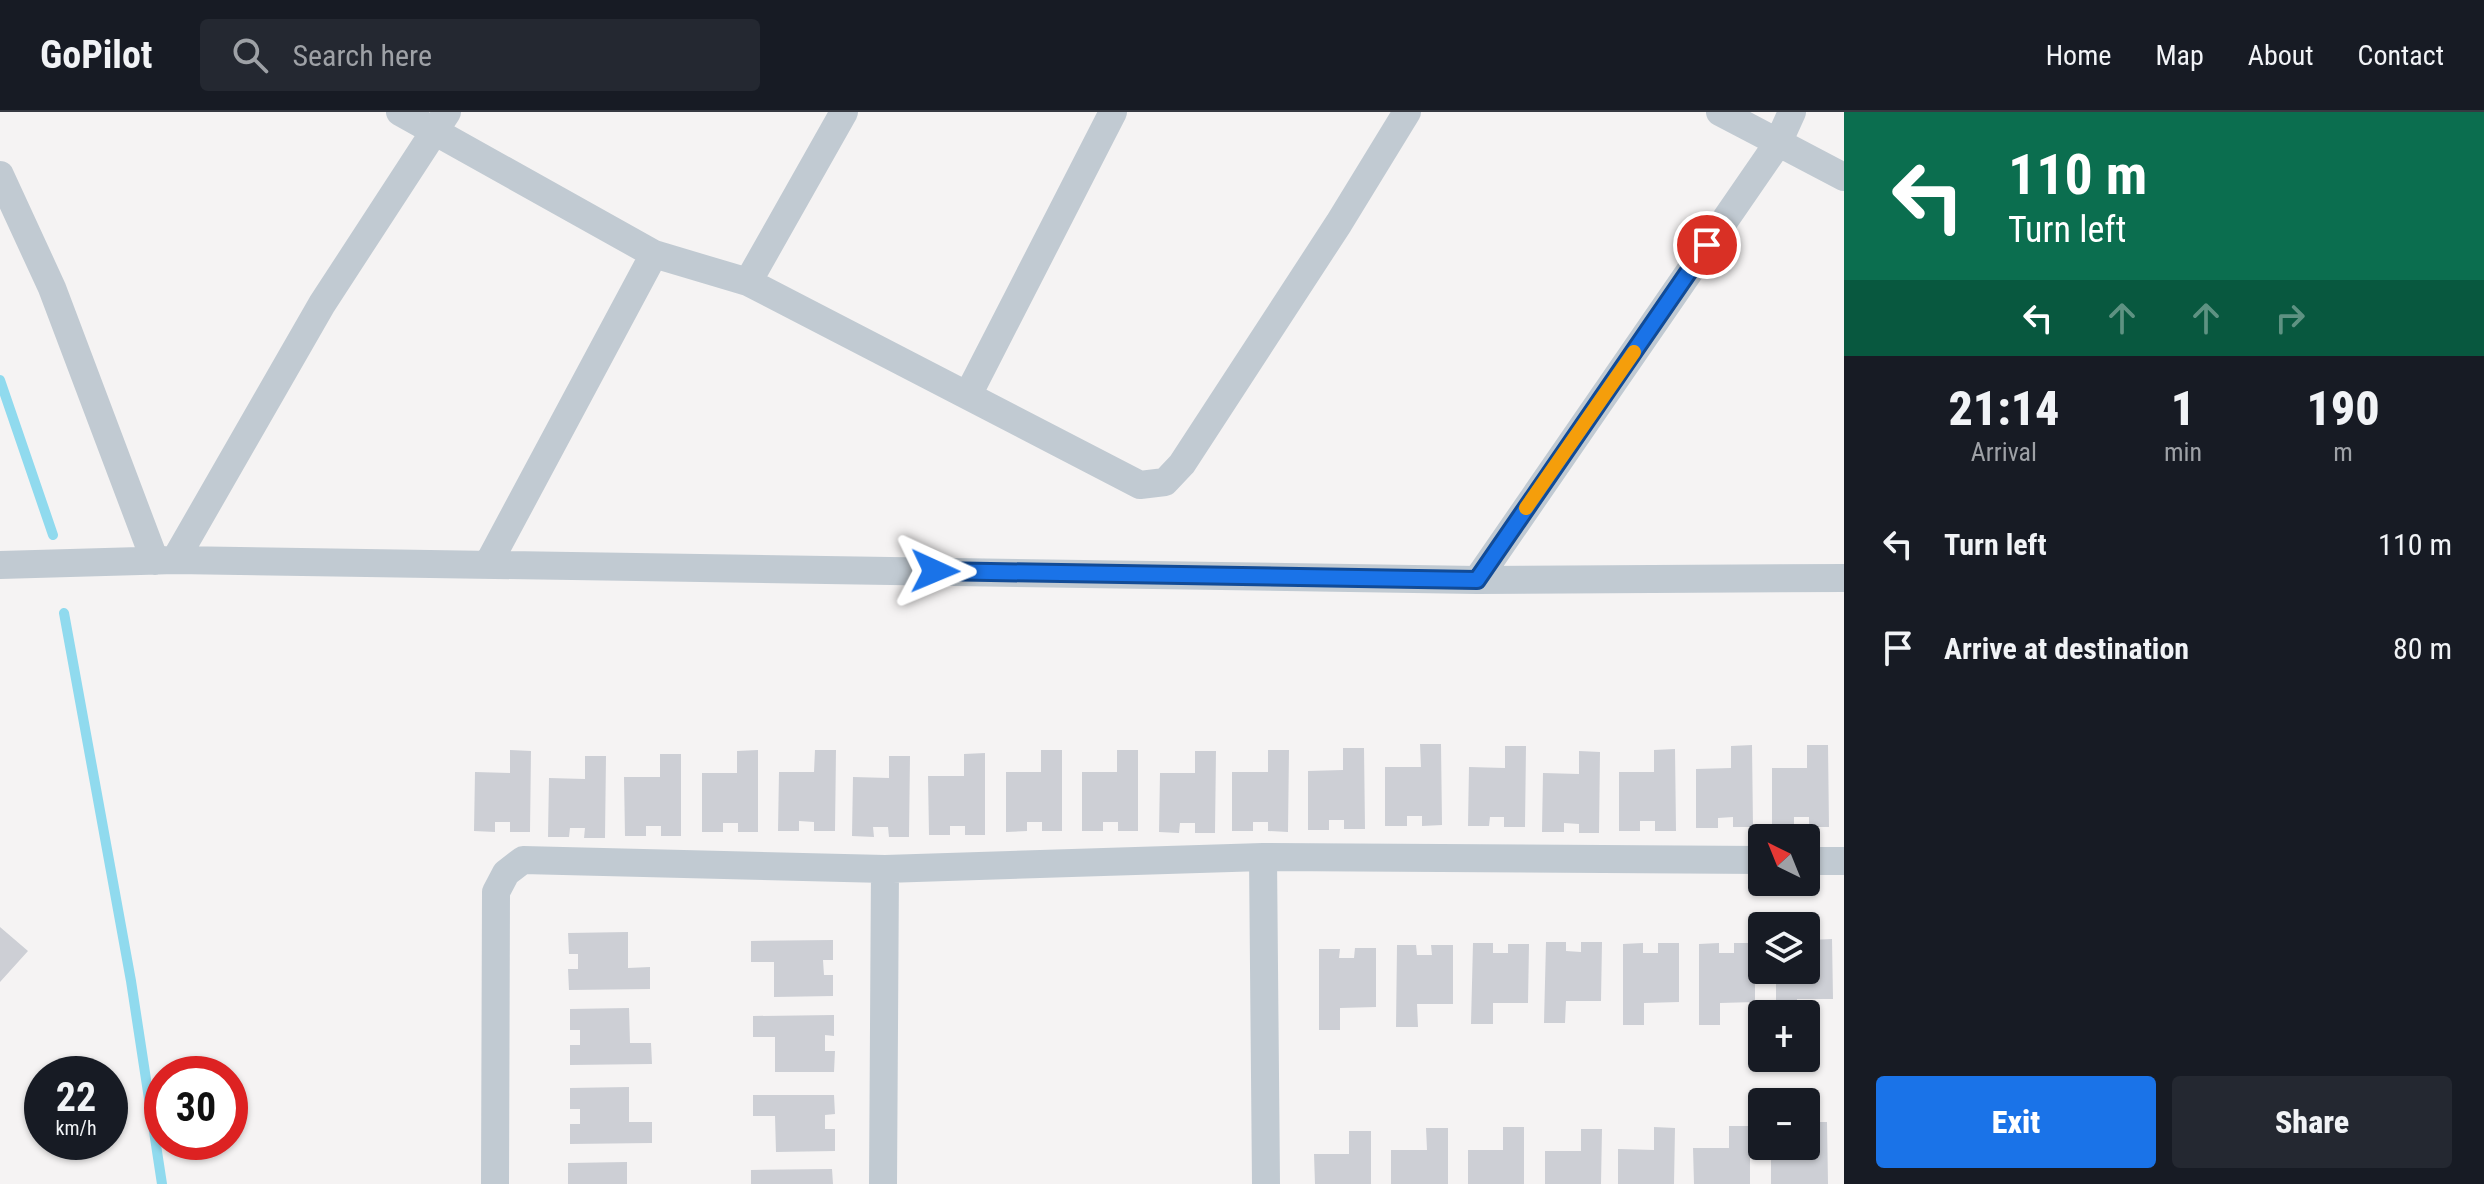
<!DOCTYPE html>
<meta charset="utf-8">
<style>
body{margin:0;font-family:"Roboto Condensed",sans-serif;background:#242831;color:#f1f3f6;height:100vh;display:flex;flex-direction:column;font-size:30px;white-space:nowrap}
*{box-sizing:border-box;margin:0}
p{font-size:26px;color:#9ea1a6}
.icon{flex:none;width:44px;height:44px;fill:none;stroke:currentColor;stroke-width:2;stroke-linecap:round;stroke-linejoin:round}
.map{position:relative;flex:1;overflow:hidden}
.sheet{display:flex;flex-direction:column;background:#171b24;width:640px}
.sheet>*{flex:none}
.guide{background:#0b6e4f;color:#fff;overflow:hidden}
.needle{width:52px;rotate:317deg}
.tools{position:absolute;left:1748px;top:712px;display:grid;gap:16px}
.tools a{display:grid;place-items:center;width:72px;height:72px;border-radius:8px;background:#171b24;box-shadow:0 2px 6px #0004;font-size:40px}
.speed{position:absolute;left:24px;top:944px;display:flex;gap:16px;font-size:40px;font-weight:700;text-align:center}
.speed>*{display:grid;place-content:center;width:104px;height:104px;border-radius:50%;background:#171b24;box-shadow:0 2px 6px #0004;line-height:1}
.speed small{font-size:20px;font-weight:400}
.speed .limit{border:12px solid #d22;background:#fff;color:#111}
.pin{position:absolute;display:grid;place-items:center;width:68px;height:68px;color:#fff;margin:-34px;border:4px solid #fff;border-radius:50%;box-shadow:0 2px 8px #0007}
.me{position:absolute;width:88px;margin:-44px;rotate:91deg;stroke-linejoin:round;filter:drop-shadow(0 0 6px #0008)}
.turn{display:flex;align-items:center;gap:28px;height:168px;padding:0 32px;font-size:36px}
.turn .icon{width:104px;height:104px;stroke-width:2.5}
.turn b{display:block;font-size:56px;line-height:68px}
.lanes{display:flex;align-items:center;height:76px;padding:0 32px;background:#0003;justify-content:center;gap:40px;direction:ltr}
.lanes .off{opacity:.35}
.eta{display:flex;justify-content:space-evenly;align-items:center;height:136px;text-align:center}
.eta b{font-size:48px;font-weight:800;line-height:56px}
.action{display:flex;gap:16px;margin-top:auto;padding:16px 32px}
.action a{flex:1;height:92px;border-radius:8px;background:#1a73e8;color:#fff;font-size:32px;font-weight:800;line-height:92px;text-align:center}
.action a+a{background:#242831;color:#f1f3f6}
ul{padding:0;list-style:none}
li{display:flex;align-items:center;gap:24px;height:104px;padding:0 32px}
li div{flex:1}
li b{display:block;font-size:30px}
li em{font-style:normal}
header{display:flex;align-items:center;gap:48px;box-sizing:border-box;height:112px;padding:0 40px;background:#171b24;border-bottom:2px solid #363941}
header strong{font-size:38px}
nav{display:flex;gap:44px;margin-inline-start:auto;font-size:28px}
.search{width:560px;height:72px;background:#242831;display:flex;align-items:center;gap:20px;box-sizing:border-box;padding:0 28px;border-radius:8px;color:#9ea1a6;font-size:30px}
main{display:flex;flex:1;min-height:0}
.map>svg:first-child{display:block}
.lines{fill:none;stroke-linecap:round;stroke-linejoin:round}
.stream{stroke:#90daee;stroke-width:10}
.building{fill:#cdcfd5}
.minor{stroke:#c1cad2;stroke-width:28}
.route-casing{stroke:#114b97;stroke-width:20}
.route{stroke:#1a73e8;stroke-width:14}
.slow{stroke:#f59e0b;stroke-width:14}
</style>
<header>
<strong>GoPilot</strong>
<div class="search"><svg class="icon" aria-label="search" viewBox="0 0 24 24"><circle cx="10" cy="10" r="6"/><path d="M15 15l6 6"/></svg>Search here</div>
<nav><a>Home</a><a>Map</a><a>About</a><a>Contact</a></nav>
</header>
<main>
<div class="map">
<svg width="1844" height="1072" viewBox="0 0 1844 1072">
<rect width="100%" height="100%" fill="#f5f3f3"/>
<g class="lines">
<path class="stream" d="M0,268L53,423
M64,501L131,869L162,1072"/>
</g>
<path class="building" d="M1420,632H1441L1442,713L1422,714V704H1407V714H1385V655H1421Z
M1752,633L1753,715H1733V705L1718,706V716H1696V657L1731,656V634Z
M1807,633H1828L1829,715H1809V705H1794V715H1772V656H1807Z
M1505,634H1526L1525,715H1504V705H1490L1489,714H1468L1469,655L1505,656Z
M1343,636H1364L1365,717H1344V708H1329V718H1308V659L1343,658Z
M1675,637L1676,719H1655V709H1640V719H1619V660H1654V638Z
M510,638L531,639L530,720H510V710H495V720L474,719L475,660L510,661Z
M758,638V720H738V711H723V720H702V661H737V639Z
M815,638H836L835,719H814V710L799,709V719H778L779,660H814Z
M1041,638H1062V719H1042V710H1027V719L1006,720V660H1041Z
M1117,638H1138V719H1118V710H1103V719H1082V660H1117Z
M1268,638H1289L1288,720L1268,719V710H1253V719H1232V660H1268Z
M1195,639H1216L1215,721H1195V711H1180L1179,721L1159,720L1160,661H1195Z
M1579,639L1600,640L1599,721H1579V712L1564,711V720H1542L1543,661L1579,662Z
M985,641V723H965V714H950V723H929L928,664H964V642Z
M660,642H681V724H661V714H646V724H625L624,665H660Z
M585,644H606L605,726H584L585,716H570L569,725H548L549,666L585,667Z
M889,644H910L909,725H889L888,715H873L874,725L852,724L853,665L889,666Z
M0,815L28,839L0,870Z
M628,820V856L650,855V877L569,878L568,857H578V842H569L568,821Z
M1832,827L1833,887H1797V902H1776V858H1806V837H1811V828Z
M833,828V848H823L824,863H833V884L774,885V850H751V829Z
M1546,830H1566V839L1581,840V830H1602L1601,889H1566L1565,911H1544Z
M1473,831H1493V841H1508V832H1529L1528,891H1493V912H1471Z
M1643,831V841H1658V831H1679V890L1644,891V913H1623V832Z
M1719,831V841H1734V831H1755V890L1720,891V913H1699V832Z
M1397,833H1416L1417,843H1432L1431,833H1453V892H1417L1418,915H1396Z
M1355,836H1376V895L1340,896V918H1319V837H1340L1339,846H1354Z
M629,896L630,931H651L652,952L570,953V933H580V918H570V897Z
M834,903V924L825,923V939H835L834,960H775V925H753V904Z
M629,975V1010H652V1031L570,1032V1012H580V997H570V976Z
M753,983H834L835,1002L825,1003V1017H835V1039L776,1040L775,1004H753Z
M1806,1010H1827L1828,1072H1771V1034H1806Z
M1729,1014H1750V1072H1694L1693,1036H1729Z
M1503,1015H1524V1072H1468V1038H1503Z
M1654,1015L1675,1016L1674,1072H1618V1037L1654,1038Z
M1426,1016H1448V1072H1391V1038H1427Z
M1581,1017H1602L1601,1072H1545V1039H1581Z
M1349,1019H1371V1072H1315L1314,1042H1349Z
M627,1050V1072H568V1051Z
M832,1057L833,1072H751V1058Z"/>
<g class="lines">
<path class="minor" d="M400,0L654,142L748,170L1140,373L1165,370L1182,352L1339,111L1407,0
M1720,0L1844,65
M0,63L52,176L155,449
M748,170L844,0
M968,283L1113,0
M175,448L322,192L447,0
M488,452L654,142
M0,453L175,448L1477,468L1844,466
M1477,468L1778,31L1792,0
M1263,745L1266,1072
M1806,749H1844
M495,1072L496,780L506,761L523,748L885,757L1263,745L1762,748
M883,1072L885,757"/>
</g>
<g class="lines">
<defs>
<path id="route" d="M935,459L1477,468L1707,133"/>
</defs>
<use href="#route" class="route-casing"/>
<use href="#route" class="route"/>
<path class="slow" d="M1526,396L1634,240"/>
</g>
</svg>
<div class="tools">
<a><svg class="needle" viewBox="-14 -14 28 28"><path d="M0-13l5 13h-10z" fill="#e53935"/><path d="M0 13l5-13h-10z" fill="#9ea1a6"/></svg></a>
<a><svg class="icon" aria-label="layers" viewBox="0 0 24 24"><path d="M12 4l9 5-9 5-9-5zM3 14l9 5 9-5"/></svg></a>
<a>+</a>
<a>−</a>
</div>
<div class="speed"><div>22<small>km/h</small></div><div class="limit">30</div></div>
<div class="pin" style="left:1707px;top:133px;background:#d93025"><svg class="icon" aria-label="arrive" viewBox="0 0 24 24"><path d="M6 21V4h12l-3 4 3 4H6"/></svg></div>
<svg class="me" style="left:935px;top:459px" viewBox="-20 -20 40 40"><path d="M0-17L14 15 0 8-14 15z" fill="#1a73e8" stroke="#fff" stroke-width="4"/></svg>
</div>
<section class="sheet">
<div class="guide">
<div class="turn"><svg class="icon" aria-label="left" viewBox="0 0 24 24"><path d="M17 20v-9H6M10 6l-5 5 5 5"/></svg><div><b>110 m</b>Turn left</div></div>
<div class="lanes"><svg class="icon" aria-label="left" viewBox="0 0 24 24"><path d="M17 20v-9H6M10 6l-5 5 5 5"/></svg><svg class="icon off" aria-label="ahead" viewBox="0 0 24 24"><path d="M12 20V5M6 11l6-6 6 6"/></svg><svg class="icon off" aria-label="ahead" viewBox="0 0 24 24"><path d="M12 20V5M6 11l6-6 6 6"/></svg><svg class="icon off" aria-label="right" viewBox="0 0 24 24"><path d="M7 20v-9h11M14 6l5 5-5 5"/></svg></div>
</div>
<div class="eta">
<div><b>21:14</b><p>Arrival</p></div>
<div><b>1</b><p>min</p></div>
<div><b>190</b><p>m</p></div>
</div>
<ul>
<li><svg class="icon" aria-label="left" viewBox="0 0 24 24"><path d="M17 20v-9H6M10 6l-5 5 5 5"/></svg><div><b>Turn left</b></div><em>110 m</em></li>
<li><svg class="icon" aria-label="arrive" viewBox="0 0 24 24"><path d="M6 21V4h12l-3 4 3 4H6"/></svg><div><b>Arrive at destination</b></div><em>80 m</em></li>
</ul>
<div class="action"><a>Exit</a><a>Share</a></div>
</section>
</main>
